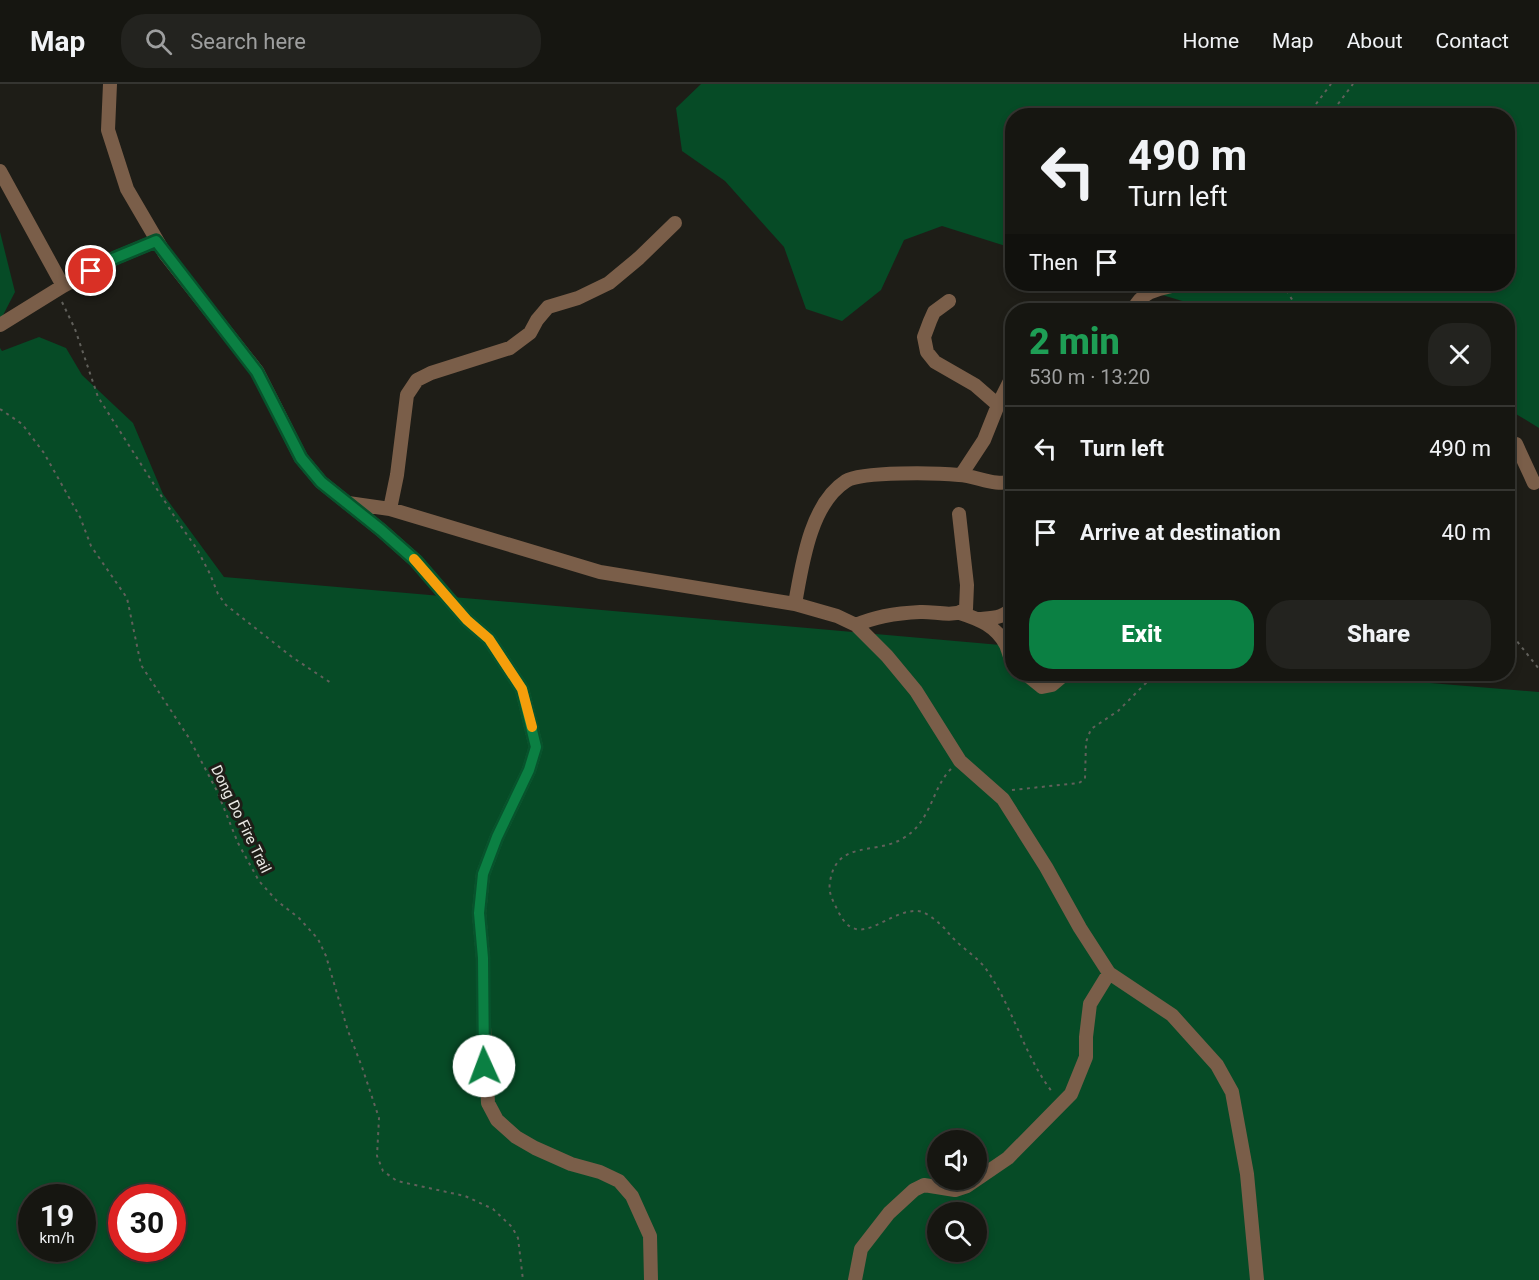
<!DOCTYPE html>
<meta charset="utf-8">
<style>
body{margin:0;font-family:Roboto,sans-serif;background:#23231f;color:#f1f3f6;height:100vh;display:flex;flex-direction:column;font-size:22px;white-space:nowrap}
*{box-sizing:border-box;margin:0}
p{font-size:20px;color:#9e9f9f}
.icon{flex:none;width:33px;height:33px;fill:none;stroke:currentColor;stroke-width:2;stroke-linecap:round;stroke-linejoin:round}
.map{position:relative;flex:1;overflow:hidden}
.drawer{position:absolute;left:1005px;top:219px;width:510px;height:378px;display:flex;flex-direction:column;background:#161611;border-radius:24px;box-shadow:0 3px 9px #0003,0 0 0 2px #353531}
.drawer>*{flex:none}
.top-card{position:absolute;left:1005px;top:24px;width:510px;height:183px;border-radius:24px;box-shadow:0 3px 9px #0003,0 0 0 2px #353531;background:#161611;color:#f1f3f6;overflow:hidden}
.tools{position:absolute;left:927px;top:1046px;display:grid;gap:12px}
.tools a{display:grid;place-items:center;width:60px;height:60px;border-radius:50%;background:#161611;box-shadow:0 3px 9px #0003,0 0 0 2px #353531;font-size:30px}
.speed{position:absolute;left:18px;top:1100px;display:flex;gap:12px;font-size:30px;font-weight:700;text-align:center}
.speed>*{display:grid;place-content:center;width:78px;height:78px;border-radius:50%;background:#161611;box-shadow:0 3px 9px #0003,0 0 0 2px #353531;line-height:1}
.speed small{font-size:15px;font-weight:400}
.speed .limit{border:9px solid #d22;background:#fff;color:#111}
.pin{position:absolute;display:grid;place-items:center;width:51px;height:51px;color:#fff;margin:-26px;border:3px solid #fff;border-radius:50%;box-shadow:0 2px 6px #0007}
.me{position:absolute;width:66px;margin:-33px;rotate:358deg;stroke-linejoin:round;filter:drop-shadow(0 0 4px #0008)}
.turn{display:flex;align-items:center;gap:21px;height:126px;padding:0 24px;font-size:27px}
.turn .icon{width:78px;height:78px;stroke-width:2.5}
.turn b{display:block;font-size:42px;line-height:51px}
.then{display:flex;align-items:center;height:57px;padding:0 24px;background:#0003;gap:12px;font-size:22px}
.round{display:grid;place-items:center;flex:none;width:63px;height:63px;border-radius:24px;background:#23231f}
.head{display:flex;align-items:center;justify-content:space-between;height:102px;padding:0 24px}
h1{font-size:36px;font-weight:800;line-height:45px;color:#1e9e55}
.primary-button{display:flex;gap:12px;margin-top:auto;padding:12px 24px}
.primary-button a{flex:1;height:69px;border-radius:24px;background:#0b8043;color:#fff;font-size:24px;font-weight:800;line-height:69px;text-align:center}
.primary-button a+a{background:#23231f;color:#f1f3f6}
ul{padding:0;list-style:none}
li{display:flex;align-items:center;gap:18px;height:84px;padding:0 24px;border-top:2px solid #353531}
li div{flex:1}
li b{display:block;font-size:22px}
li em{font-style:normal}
header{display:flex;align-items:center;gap:36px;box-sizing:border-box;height:84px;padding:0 30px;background:#161611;border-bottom:2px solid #353531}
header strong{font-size:28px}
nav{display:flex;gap:33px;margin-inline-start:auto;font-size:21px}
.search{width:420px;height:54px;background:#23231f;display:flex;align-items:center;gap:15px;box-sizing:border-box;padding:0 21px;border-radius:24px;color:#9e9f9f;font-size:22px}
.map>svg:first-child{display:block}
.green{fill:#064b26;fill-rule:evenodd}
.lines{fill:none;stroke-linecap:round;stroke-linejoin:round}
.path{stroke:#61605b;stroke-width:2;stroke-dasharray:3 4.5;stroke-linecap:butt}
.minor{stroke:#7a5e49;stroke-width:14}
.route-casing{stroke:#07532c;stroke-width:15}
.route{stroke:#0b8043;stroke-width:10}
.slow{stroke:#f59e0b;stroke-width:10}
.labels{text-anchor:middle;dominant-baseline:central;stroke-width:6;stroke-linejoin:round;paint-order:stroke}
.street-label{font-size:15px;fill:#e9e9e4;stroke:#1e1d17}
</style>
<header>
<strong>Map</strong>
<div class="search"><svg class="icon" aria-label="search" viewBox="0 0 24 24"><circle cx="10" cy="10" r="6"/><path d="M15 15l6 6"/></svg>Search here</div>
<nav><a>Home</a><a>Map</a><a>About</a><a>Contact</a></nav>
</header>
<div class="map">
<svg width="1539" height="1196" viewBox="0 0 1539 1196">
<rect width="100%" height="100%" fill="#1e1d17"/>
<path class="green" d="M701,0H1539V344L1516,330L1508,341V226H1212L1126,200H1508V32H1012V164L942,142L904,156L881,206L842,237L806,225L784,163L725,97L682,67L676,24Z
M0,148L15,208L0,237Z
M39,253L66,264L82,291L133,339L163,410L224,493L1012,562V590H1323L1539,608V1196H0V264L2,267ZM938,1056H976V1095H938ZM32,1113H82V1164H32ZM122,1113H172V1164H122ZM938,1128H976V1167H938Z"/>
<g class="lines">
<path class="path" d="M1307,32L1331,0
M1329,32L1353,0
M1283,200L1298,226
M62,218L75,245L98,313L178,438L197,465L210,490L218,510L226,521L292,573L331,599
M0,325L22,340L44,369L80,433L91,462L127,514L141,581L189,654L217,707L238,759L259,797L277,817L299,834L318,855L326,872L348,947L362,983L379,1034L377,1072L383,1087L397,1097L465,1112L493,1125L512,1143L518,1154L523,1196
M1508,546L1539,585
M951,685C931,705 932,738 902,755C874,771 836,756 830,798C828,809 833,817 838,827C858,869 886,826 917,827C925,827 934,835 940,840C946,845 950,852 956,857C965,866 978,874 986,885C1013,923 1024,972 1053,1009
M1012,706L1079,699L1085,695L1086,658L1091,645L1118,627L1155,590"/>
<path class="minor" d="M110,0L108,46L127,105L165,170L257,287L301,374L321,398L381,446L416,477L467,536L489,555L522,605L536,663L529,686L497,753L483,790L479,829L483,874V924L488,1019L497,1036L516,1053L535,1064L571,1080L600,1088L619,1097L632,1112L650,1152L651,1196
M0,87L63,202L115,174L156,157
M949,217L934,228L930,237L924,253L927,268L935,278L975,301L998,321
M1133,226C1143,206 1158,205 1180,200
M0,241L63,202
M1508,359L1516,360L1534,399
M961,391L984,356L998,321L1012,293
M348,419L390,425L600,488L795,520L837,532L856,541L887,572L916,607L960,677L1003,715L1046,783L1080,844L1109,889L1172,931L1217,981L1232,1008L1247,1090L1257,1196
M390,425L397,391L407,311L417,296L431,289L510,264L530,249L537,236L548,223L578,214L609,199L639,174L675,139
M795,520C802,481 810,420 846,397C862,387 938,389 959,391C977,392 996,403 1012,397
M960,529C979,535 996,542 1006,561C1008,566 1010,573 1012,578
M980,535C992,534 1007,534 1012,522
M856,541C876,532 899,529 920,528C935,527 953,534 966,525L967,501L959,430
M1026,590L1042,603L1052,601L1065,590
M855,1196L861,1165L889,1129L914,1106L924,1101L955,1106L967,1102L1008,1074L1071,1010L1086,973V953L1090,920L1109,889"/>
</g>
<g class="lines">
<defs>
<path id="route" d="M91,187L115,174L156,157L257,288L301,374L321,398L381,446L416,477L467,536L489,555L522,605L536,663L529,686L497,753L483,790L479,829L483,874L484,982"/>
</defs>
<use href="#route" class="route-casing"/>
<use href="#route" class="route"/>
<path class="slow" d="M414,475L467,536L489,555L522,605L532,643"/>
</g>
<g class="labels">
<g class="street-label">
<text transform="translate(241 735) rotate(64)">Dong Do Fire Trail</text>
</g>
</g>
</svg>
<div class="tools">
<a><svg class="icon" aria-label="sound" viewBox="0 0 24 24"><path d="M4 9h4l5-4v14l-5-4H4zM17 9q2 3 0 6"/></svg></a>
<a><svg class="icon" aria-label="search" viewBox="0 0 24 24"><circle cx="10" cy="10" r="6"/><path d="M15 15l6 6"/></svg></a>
</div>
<div class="speed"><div>19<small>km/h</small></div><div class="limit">30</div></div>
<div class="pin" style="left:91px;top:187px;background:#d93025"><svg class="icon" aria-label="arrive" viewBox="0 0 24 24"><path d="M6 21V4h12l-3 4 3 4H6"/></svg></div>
<svg class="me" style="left:484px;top:982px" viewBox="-20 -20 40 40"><circle r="19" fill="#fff"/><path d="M0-13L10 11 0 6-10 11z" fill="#0b8043"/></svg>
<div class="top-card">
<div class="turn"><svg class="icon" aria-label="left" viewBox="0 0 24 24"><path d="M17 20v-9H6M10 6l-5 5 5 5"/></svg><div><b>490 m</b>Turn left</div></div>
<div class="then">Then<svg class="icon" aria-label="arrive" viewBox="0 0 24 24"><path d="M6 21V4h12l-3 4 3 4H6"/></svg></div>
</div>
<section class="drawer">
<div class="head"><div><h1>2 min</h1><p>530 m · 13:20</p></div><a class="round"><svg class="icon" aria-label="close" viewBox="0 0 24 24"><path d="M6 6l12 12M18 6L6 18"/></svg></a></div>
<ul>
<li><svg class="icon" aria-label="left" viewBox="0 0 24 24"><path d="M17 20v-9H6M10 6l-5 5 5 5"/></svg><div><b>Turn left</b></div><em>490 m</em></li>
<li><svg class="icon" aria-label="arrive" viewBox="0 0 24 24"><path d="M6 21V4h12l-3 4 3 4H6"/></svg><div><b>Arrive at destination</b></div><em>40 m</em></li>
</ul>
<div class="primary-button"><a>Exit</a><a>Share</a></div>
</section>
</div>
